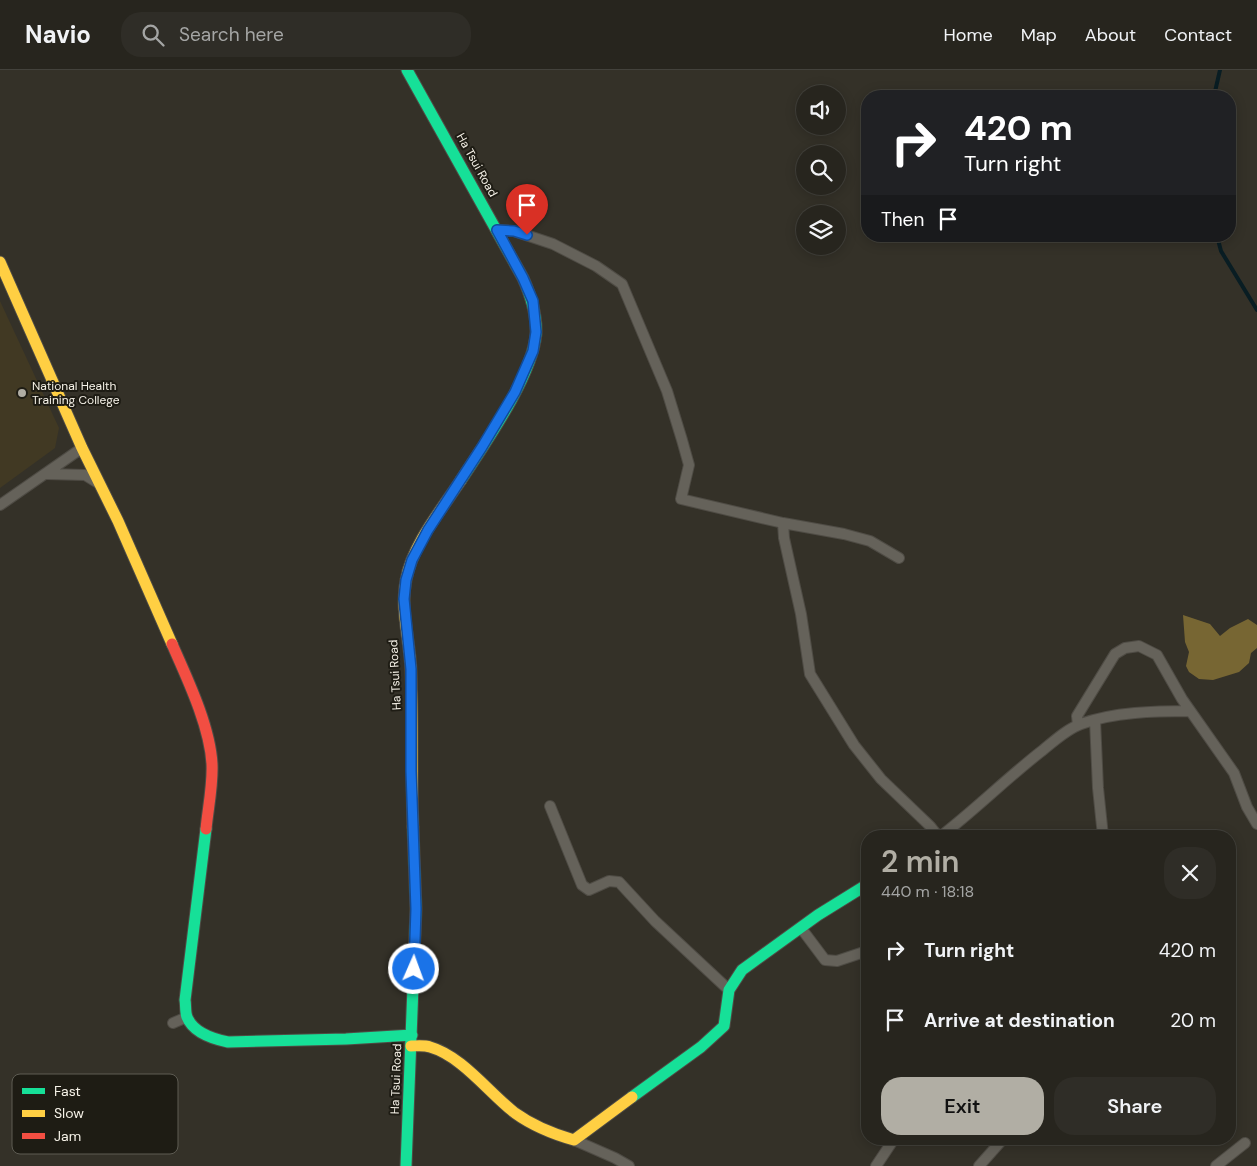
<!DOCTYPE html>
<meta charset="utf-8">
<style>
body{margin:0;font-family:"DM Sans",sans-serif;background:#2f2d27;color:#f1f3f6;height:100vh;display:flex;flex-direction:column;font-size:19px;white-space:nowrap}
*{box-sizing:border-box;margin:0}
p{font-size:16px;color:#a4a5a4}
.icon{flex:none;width:28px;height:28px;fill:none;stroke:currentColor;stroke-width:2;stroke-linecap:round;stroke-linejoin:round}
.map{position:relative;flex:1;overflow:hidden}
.sheet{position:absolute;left:861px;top:760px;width:375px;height:315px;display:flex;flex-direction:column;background:#27251e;border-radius:20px;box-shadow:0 2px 12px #0003,0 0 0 1px #43423c}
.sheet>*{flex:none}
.guide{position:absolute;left:861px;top:20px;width:375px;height:152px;border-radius:20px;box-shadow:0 2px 12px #0003,0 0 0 1px #43423c;background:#202124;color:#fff;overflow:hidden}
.controls{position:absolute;left:796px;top:15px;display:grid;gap:10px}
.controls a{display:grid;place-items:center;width:50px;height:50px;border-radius:50%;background:#27251e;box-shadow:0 2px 12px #0003,0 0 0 1px #43423c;font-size:25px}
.pin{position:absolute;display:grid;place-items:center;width:42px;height:42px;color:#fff;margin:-51px -21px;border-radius:50% 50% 50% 0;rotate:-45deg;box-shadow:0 0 5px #0007}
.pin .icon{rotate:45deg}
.me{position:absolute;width:55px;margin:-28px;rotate:2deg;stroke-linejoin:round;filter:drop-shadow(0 0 4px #0008)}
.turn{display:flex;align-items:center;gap:18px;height:105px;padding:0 20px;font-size:22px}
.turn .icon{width:65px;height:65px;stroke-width:2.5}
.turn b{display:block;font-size:35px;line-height:42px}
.then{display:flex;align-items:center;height:48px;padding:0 20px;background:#0003;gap:10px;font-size:19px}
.round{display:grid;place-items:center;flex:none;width:52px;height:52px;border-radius:20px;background:#2f2d27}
.headline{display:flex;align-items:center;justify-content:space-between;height:85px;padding:0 20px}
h1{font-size:30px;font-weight:600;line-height:38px;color:#b1aea4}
.primary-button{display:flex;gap:10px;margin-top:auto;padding:10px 20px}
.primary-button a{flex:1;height:58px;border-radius:20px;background:#b1aea4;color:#111;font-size:20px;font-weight:600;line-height:58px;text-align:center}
.primary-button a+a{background:#2f2d27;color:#f1f3f6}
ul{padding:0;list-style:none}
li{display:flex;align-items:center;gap:15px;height:70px;padding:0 20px}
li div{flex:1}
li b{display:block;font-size:19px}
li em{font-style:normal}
header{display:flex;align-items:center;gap:30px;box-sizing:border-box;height:70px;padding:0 25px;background:#27251e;border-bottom:1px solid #43423c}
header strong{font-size:24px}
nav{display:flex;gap:28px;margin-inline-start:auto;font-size:18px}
.search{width:350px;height:45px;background:#2f2d27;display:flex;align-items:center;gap:12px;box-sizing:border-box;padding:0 18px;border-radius:20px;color:#a4a5a4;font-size:19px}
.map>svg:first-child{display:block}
.built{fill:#413923}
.forest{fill:#763}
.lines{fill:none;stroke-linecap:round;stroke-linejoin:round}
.stream{stroke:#091d23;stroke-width:4}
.street-casing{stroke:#4f4c45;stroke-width:12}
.fast-casing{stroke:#4f4c45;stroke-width:13}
.slow-casing{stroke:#4f4c45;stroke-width:13}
.jam-casing{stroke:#4f4c45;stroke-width:13}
.street{stroke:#65625a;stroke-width:10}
.fast{stroke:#16e098;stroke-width:11}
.slow{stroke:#ffcf43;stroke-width:11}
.jam{stroke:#f24e42;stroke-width:11}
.route-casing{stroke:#114b97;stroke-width:12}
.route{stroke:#1a73e8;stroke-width:9}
.poi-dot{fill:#b1aea4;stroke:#1e1c14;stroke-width:2}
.labels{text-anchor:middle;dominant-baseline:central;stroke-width:4;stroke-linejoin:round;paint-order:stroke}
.street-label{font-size:12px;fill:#f5f1e7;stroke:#1e1c14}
.poi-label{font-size:12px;fill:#f5f1e7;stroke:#1e1c14;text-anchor:start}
.key{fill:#1e1c14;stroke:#5e5c53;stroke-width:1}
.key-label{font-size:14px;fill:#f5f1e7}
</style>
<header>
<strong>Navio</strong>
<div class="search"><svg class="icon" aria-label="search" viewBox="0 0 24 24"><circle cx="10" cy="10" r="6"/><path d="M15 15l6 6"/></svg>Search here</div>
<nav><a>Home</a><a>Map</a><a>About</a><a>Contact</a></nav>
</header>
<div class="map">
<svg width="1257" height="1096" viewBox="0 0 1257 1096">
<rect width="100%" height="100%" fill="#343128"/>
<path class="built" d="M0,231L59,358L55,378L0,418Z"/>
<path class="forest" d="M1183,545L1210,554L1220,566L1230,558L1248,549L1257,555V578L1251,583L1249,593L1239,602L1213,610L1199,609L1189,602L1186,596L1189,582L1185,572Z"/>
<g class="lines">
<path class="stream" d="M1214,26L1220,0
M1217,166L1221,181L1257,240"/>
<defs>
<path id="street" d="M497,160L514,161L553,174L596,196L622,214L667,321L682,370L689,395L681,429L783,453L844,464L870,471L899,488
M47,404L85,405L98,413
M0,435L82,378
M783,453L784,468L801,544L810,604L854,675L881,709L930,756L938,766
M1095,650L1098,718L1103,766
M1078,655L1077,646L1115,584L1125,578L1139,576L1157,585L1182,629L1234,703L1247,737L1257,754
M550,736L582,815L589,820L609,811L619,812L655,851L729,920
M941,766C976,739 1008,707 1043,680C1054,671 1067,659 1081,654C1113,642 1156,641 1190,641
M801,858L825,890L837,891L867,881
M173,953L187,947
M574,1070L615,1088L629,1096
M876,1096L894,1069
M979,1096L1003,1069
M1216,1096L1245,1073"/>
<path id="fast" d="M407,0L523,208C531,226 537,244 536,264C532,307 485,373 461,410
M206,759L185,930C186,935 185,942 187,947C193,962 213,969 228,972L346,969L412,965
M632,1027L701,977L724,956L729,920L742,900L818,845L868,814
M406,1096L416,839L413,757"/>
<path id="slow" d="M0,192L82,378L118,451L172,574
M413,757C411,705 413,653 411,601C410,571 400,540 406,510C412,475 442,439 461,410
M411,976C417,976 424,975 430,977C462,986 489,1023 515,1043C533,1056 553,1064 574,1070L632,1027"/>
<path id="jam" d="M172,574C187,608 210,656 212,694C213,715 208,738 206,759"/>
</defs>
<use href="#street" class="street-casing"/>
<use href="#fast" class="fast-casing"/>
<use href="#slow" class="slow-casing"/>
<use href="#jam" class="jam-casing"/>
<use href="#street" class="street"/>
<use href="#fast" class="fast"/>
<use href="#slow" class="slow"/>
<use href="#jam" class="jam"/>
</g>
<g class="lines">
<defs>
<path id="route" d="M414,899L416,839L411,701V599L404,529L406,510L412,490L428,460L482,377L515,322L533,281L536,262L533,231L523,208L497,160L514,161L527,165"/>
</defs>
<use href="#route" class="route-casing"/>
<use href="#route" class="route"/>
</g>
<circle class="poi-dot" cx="22" cy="323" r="5"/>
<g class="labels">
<g class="street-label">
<text transform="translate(477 95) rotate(61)">Ha Tsui Road</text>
<text transform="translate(395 605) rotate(-93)">Ha Tsui Road</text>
<text transform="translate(396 1009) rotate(-88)">Ha Tsui Road</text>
</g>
<g class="poi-label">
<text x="32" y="316">National Health<tspan x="32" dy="14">Training College</tspan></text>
</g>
</g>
<rect x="12" y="1004" width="166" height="80" rx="8" class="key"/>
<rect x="22" y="1018" width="23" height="6" fill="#16e098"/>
<rect x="22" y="1040" width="23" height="7" fill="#ffcf43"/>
<rect x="22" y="1063" width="23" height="6" fill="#f24e42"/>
<g class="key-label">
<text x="54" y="1026">Fast</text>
<text x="54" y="1048">Slow</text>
<text x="54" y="1071">Jam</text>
</g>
</svg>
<div class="controls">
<a><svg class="icon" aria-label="sound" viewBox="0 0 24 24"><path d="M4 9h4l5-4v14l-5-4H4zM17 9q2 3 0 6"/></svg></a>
<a><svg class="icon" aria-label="search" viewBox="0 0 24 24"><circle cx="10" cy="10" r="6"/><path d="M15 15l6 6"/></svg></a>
<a><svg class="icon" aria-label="layers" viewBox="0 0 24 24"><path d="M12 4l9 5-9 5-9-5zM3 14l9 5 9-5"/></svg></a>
</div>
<div class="pin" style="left:527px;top:165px;background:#d93025"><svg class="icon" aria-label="arrive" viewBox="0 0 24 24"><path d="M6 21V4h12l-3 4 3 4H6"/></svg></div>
<svg class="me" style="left:414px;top:899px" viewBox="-20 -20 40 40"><circle r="17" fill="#1a73e8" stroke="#fff" stroke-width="3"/><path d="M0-11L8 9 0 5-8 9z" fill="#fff"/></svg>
<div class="guide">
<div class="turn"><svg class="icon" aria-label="right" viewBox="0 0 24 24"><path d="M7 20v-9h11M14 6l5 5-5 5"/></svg><div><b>420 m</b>Turn right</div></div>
<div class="then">Then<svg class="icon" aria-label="arrive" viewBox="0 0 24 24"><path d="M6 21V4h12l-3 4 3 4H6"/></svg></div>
</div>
<section class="sheet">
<div class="headline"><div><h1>2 min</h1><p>440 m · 18:18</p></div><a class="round"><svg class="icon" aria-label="close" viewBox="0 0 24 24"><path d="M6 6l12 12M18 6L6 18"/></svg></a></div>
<ul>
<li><svg class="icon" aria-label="right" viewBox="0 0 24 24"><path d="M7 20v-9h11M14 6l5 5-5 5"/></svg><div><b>Turn right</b></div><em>420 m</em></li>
<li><svg class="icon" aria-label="arrive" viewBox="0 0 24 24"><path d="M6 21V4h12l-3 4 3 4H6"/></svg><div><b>Arrive at destination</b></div><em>20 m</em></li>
</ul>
<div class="primary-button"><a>Exit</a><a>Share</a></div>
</section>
</div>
